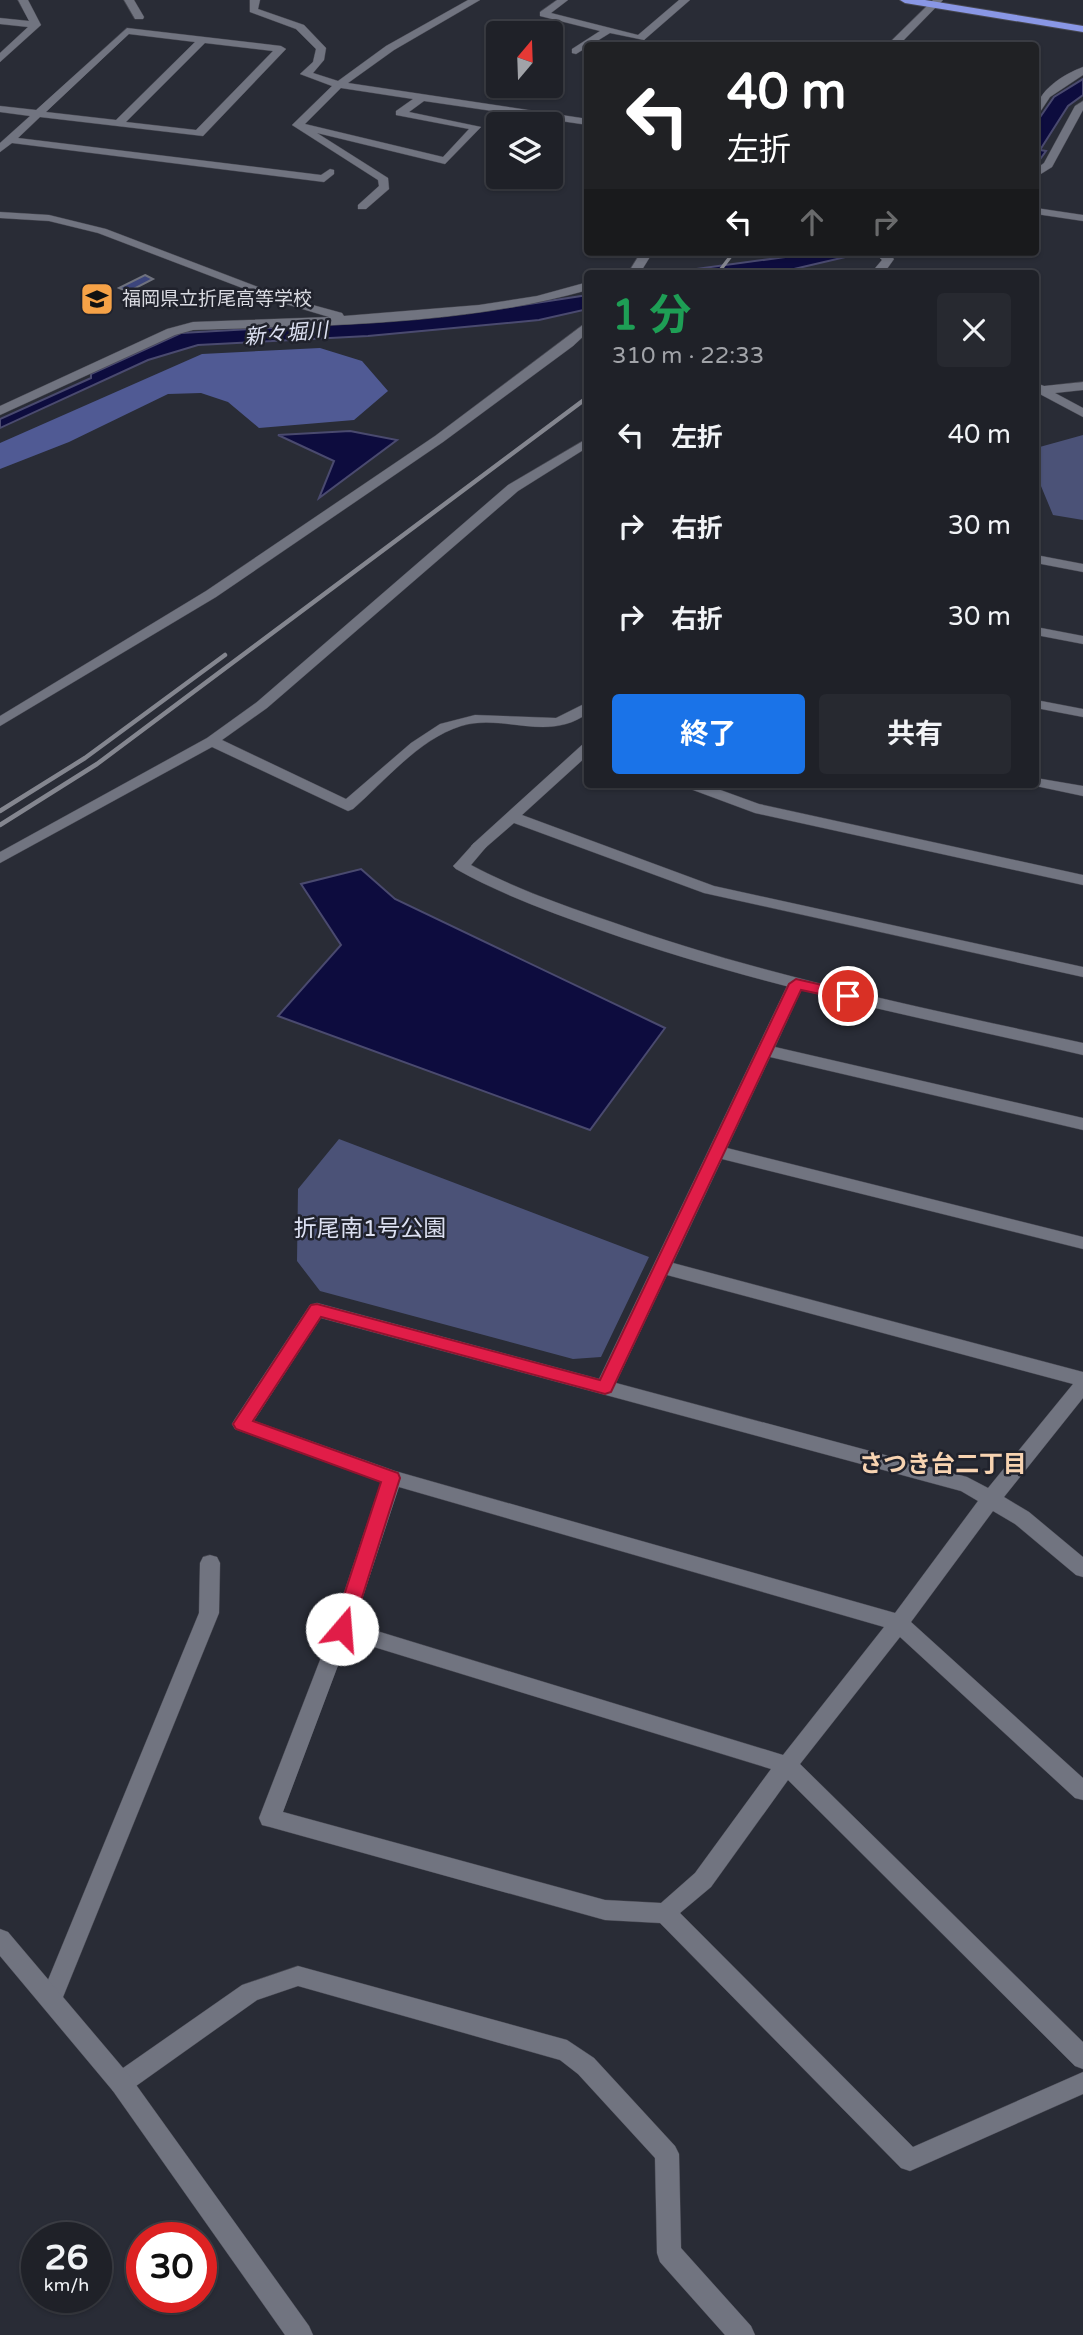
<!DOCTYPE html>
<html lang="ja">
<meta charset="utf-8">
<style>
body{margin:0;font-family:"Varela Round","Noto Sans JP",sans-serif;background:#272930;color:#f1f3f6;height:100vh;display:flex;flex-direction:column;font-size:26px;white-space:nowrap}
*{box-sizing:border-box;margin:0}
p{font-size:23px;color:#a1a3a8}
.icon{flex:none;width:38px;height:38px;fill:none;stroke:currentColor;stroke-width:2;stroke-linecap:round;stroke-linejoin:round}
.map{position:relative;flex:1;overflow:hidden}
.sheet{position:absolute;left:584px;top:270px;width:455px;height:518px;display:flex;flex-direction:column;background:#1f2128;border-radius:7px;box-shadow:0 2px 5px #0004,0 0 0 2px #3c3e45}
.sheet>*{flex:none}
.guide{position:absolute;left:584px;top:42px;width:455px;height:214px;border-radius:7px;box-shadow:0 2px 5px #0004,0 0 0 2px #3c3e45;background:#202124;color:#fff;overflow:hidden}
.needle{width:46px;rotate:19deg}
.fabs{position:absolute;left:486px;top:21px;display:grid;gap:14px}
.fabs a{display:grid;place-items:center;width:77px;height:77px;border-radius:7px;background:#1f2128;box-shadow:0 2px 5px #0004,0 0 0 2px #3c3e45;font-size:35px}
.speed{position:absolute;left:21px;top:2222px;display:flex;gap:14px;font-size:35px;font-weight:700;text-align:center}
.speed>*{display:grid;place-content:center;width:91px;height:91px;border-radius:50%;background:#1f2128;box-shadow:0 2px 5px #0004,0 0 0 2px #3c3e45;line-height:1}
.speed small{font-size:18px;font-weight:400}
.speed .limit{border:10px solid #d22;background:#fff;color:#111}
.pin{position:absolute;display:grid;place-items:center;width:60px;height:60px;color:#fff;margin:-30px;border:4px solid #fff;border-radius:50%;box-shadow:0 2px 7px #0007}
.me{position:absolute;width:77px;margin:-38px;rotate:18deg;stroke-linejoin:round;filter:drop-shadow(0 0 5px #0008)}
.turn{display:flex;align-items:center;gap:24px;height:147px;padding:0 28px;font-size:32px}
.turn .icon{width:91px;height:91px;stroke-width:2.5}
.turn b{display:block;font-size:49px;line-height:60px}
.lanes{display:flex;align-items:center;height:66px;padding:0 28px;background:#0003;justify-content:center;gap:35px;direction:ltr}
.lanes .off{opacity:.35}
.round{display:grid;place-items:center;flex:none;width:74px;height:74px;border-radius:7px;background:#272930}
.headline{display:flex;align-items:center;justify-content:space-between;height:119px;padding:0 28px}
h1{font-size:42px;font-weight:700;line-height:52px;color:#1e9e55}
.primary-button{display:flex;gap:14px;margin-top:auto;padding:14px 28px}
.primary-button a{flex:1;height:80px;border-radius:7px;background:#1a73e8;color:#fff;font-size:28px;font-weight:700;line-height:80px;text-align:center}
.primary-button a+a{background:#272930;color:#f1f3f6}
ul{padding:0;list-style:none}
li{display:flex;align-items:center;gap:21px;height:91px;padding:0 28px}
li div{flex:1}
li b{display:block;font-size:26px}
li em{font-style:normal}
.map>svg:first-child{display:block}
.green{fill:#4b5277}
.forest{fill:#505a94}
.water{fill:#0d0c3e;stroke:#4a4a6f;stroke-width:2}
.building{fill:#3c457c;stroke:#6f727e;stroke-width:2}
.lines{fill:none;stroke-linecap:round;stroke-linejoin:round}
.minor-casing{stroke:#464750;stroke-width:1}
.tertiary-casing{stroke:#464750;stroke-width:1}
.trunk-casing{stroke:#464750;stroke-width:2}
.minor{fill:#717480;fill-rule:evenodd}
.tertiary{fill:#717480;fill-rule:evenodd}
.trunk{fill:#8997e5;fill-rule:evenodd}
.rail-far1{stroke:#84868f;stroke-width:3.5}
.rail{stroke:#84868f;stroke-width:4.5}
.route{fill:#e11d48;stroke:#92132f;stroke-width:2}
.labels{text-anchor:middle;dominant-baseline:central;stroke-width:5;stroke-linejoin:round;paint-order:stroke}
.far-poi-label{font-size:19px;fill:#d9dae1;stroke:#20222c;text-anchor:start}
.far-water-label{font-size:21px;font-style:italic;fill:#dce0f2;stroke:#20222c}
.park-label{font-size:23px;fill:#dde1f3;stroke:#20222c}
.neighbourhood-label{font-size:24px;font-weight:bold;fill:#f7d3b1;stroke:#20222c}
</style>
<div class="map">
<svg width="1083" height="2335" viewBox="0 0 1083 2335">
<rect width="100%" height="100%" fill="#292c36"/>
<path class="green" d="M1083,435V520L1053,515L1036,474V448Z
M339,1139L649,1257L601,1357L573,1359L320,1291L297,1261L298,1189Z"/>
<path class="forest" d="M320,348L362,361L388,391L354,420L259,428L228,402L201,393L168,394L69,442L0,469V443L202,354Z"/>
<path class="water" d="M1083,79V95L1068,106L1040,150L1046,151L1036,165V123L1054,97Z
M822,252H867L794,269L759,273H667Z
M588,295V309L539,320L368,336L198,345L148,360L0,428V419L91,378V374L181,333L376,322L484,311Z
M350,431L397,440L319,498L334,461L278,435Z
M361,869L395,899L665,1028L590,1130L278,1016L341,945L301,884Z"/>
<path class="building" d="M145,275L153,279L128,292L119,288Z"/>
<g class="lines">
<defs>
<path id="minor" d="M18,0H28L41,25L0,62V53L28,27L0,24V18L29,21Z
M124,0H134L144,17L143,19H135Z
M250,0H260L258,9L304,25L326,48L324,60L313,73L338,81L386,46L468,0H480L394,50L348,83L588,119V125L424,101L409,112L481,127L445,164L317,133L388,178L389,189L366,209H358V205L379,186L378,180L292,125L332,86L300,74L313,62L316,49L296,29L250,12ZM341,88L413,99L396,111V115L469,129L443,157L305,124Z
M557,0H568L551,13L638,35L679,0H690L644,40L610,33L576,54L572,53V49L600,31L540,16V12Z
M127,28L281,46L286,49L203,136L40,117L18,138L321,175L330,169L334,170V174L324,182L12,143L0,152V143L30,116L0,112V106L36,110ZM129,34L195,42L116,120L46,112ZM205,43L273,51L196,130L126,122Z
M1083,67V75L1050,97L1040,112L1036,113C1036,91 1064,74 1083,67Z
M1083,101V110L1052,167L1036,177V169L1044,163L1075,106Z
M1036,208L1083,215V221L1036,214Z
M0,212L49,215L106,229L287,298L342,313L344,316L479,305L537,296L588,282V290C460,326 325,325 193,330L175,335L0,415V406L167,329L193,322L329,317L279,302L98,233L49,221L0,218Z
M873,252H886L894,259L884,273H871L882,260Z
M1083,382V390L1055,393L1083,408V417L1036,392V383L1044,386Z
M588,438V447L518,491L267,708L222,740L346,799L411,743L440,724L475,715L556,718L588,702V713C548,743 504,713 461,726C419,739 385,781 353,809L348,811L212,747L0,863V852L207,738L257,702L508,485Z
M1036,555L1083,564V572L1036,563Z
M1036,627L1083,636V644L1036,635Z
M1036,700L1083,709V717L1036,708Z
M588,743V755L522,815L714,886L1083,967V977L704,893L514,823L484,849H474L471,846L474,843L583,744Z
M1036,778L1083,786V796L1031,785L1036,784Z
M683,784H704L759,804L1083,875V885L755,813L685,787Z
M796,979L804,984L775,1047L1083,1118V1130L770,1057L727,1148L1083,1237V1249L722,1159L673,1263L1083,1372V1398L1004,1497L1029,1512L1083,1557V1577L1076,1575L1015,1524L993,1511L911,1622L1083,1778V1800L1075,1798L900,1637L800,1764L1083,2042V2069L1075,2066L788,1780L711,1887L680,1913L913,2147L1083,2072V2094L910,2171L901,2168L660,1923L605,1920L270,1827L262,1825L259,1818L332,1629L381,1482L235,1429L232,1424L235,1419L310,1305L317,1303L599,1379L788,984ZM667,1275L1073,1384L988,1488L967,1477L616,1383ZM321,1318L961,1491L978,1501L895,1613L395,1471L254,1421ZM399,1487L884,1627L783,1755L354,1624ZM348,1639L771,1769L695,1873L661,1903L605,1900L283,1812Z
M210,1555L217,1557L220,1563L219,1613L63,1997L60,2004L52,2007L44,2004L41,1997L199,1613L200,1563L203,1557Z
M298,1966L567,2040L594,2058L675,2146L679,2154L681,2248L751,2326L755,2335H725L660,2262L657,2253L655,2158L578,2074L560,2060L298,1986L257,2000L129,2091L121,2094L113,2091L109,2083L113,2075L242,1985Z"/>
<path id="tertiary" d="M933,0H943L898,46H886Z
M641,252H653L640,273H628Z
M588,321V332L573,346L443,442L216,597L0,726V716L206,591L435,436Z
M479,841L487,846L471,865C514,888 562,905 609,921C763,976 924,1008 1083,1043V1055C922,1018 759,986 603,931C553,913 502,895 456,869L453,866L456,863L474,843Z
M0,1929L8,1932L129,2075L309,2326L313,2335H285L113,2091L0,1956Z"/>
<path id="trunk" d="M900,0H925L1083,26V32L905,3Z"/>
</defs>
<use href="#minor" class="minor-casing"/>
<use href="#tertiary" class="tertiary-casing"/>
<use href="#trunk" class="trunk-casing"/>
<use href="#minor" class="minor"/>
<use href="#tertiary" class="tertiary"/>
<use href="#trunk" class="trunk"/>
<path class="rail-far1" d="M718,273L734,252"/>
<path class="rail" d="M0,811L85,758L225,655
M0,825L97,764L588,397"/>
</g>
<path class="route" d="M796,979L853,992L856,996L848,1000L801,990L611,1392L605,1394L321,1317L253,1421L398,1473L400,1478L352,1629L349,1634L342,1637L336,1634L333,1629L381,1482L236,1429L233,1424L311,1305L317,1304L600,1380L789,984Z"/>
<defs>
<symbol id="school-square" viewBox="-11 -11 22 22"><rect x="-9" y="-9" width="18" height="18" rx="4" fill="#f6a247" stroke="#20222c"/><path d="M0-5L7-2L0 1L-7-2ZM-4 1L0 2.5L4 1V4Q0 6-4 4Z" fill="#111"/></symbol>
</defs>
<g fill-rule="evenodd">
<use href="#school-square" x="78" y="280" width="38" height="38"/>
</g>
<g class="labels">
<g class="far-poi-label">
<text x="122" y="299">福岡県立折尾高等学校</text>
</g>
<g class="far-water-label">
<text transform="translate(286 334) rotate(-5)">新々堀川</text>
</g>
<g class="park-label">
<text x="370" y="1229">折尾南1号公園</text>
</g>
<g class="neighbourhood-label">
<text x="943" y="1464">さつき台二丁目</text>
</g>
</g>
</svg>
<div class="fabs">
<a><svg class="needle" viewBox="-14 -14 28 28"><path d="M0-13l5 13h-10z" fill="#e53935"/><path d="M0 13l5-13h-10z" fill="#a1a3a8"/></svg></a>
<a><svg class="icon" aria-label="layers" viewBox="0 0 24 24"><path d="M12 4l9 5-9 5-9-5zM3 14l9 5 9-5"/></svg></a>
</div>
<div class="speed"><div>26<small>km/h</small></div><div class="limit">30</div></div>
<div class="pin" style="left:848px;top:996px;background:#d93025"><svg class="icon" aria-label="arrive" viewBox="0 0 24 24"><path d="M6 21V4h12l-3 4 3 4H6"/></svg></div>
<svg class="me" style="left:342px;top:1629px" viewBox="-20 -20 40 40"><circle r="19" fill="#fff"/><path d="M0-13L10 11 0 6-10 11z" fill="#e11d48"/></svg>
<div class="guide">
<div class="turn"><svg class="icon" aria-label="left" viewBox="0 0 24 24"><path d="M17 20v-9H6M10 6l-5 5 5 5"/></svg><div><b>40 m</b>左折</div></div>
<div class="lanes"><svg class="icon" aria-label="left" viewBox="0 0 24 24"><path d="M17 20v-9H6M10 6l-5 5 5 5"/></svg><svg class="icon off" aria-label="ahead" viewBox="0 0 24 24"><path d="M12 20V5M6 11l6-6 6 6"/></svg><svg class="icon off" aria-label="right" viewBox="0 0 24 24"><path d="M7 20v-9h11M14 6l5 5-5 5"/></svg></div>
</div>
<section class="sheet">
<div class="headline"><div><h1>1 分</h1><p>310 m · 22:33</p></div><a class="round"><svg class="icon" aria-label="close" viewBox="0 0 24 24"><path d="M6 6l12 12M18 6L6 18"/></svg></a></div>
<ul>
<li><svg class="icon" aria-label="left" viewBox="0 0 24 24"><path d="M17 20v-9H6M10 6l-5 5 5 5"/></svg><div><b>左折</b></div><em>40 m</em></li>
<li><svg class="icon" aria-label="right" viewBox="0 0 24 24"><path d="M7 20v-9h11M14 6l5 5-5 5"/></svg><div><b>右折</b></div><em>30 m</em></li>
<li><svg class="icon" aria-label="right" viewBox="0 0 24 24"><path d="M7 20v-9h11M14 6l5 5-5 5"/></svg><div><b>右折</b></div><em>30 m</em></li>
</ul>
<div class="primary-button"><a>終了</a><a>共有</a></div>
</section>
</div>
